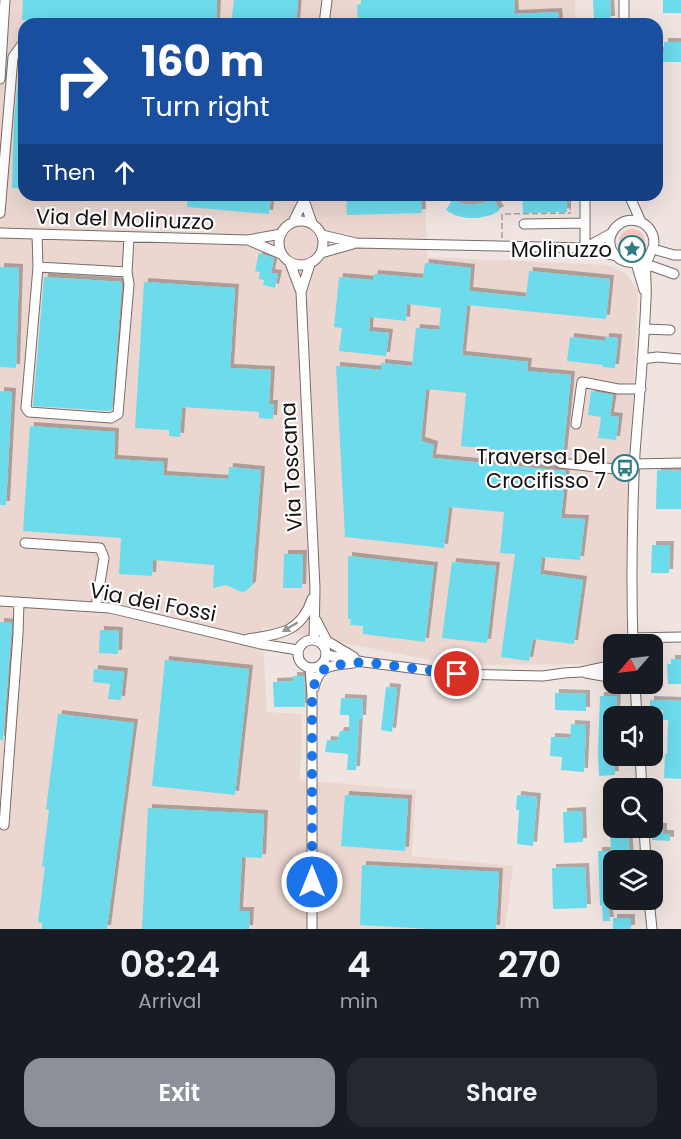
<!DOCTYPE html>
<style>
body{margin:0;font-family:Poppins,sans-serif;background:#242831;color:#f1f3f6;height:100vh;display:flex;flex-direction:column;font-size:22px;white-space:nowrap}
*{box-sizing:border-box;margin:0}
p{font-size:20px;color:#9ea1a6}
.icon{flex:none;width:33px;height:33px;fill:none;stroke:currentColor;stroke-width:2;stroke-linecap:round;stroke-linejoin:round}
.map{position:relative;height:929px;overflow:hidden}
.side{display:flex;flex-direction:column;background:#171b24;flex:1}
.side>*{flex:none}
.top-card{position:absolute;left:18px;top:18px;width:645px;height:183px;border-radius:18px;box-shadow:0 6px 24px #0002;background:#1a4fa0;color:#fff;overflow:hidden}
.needle{width:39px;rotate:242deg}
.controls{position:absolute;left:603px;top:634px;display:grid;gap:12px}
.controls a{display:grid;place-items:center;width:60px;height:60px;border-radius:12px;background:#171b24;box-shadow:0 6px 24px #0002;font-size:30px}
.pin{position:absolute;display:grid;place-items:center;width:51px;height:51px;color:#fff;margin:-26px;border:3px solid #fff;border-radius:50%;box-shadow:0 2px 6px #0007}
.me{position:absolute;width:66px;margin:-33px;rotate:0deg;stroke-linejoin:round;filter:drop-shadow(0 0 4px #0008)}
.turn{display:flex;align-items:center;gap:21px;height:126px;padding:0 24px;font-size:27px}
.turn .icon{width:78px;height:78px;stroke-width:2.5}
.turn b{display:block;font-size:42px;line-height:51px}
.then{display:flex;align-items:center;height:57px;padding:0 24px;background:#0003;gap:12px;font-size:22px}
.eta{display:flex;justify-content:space-evenly;align-items:center;height:102px;text-align:center}
.eta b{font-size:36px;font-weight:600;line-height:42px}
.button{display:flex;gap:12px;margin-top:auto;padding:12px 24px}
.button a{flex:1;height:69px;border-radius:18px;background:#8c9099;color:#fff;font-size:24px;font-weight:600;line-height:69px;text-align:center}
.button a+a{background:#242831;color:#f1f3f6}
.map>svg:first-child{display:block}
.built{fill:#ebd6d0}
.green{fill:#f4c4b8}
.building{fill:#6cdcec;filter:url(#shadow)}
.lines{fill:none;stroke-linecap:round;stroke-linejoin:round}
.minor-casing{stroke:#776c69;stroke-width:11}
.path{stroke:#a9a09d;stroke-width:1.5;stroke-dasharray:6 3;stroke-linecap:butt}
.minor{stroke:#fff;stroke-width:9}
.oneway{fill:#979594}
.route{stroke:#1a73e8;stroke-width:10;stroke-dasharray:0 18}
.labels{text-anchor:middle;dominant-baseline:central;stroke-width:4.5;stroke-linejoin:round;paint-order:stroke}
.street-label{font-size:21px;fill:#171312;stroke:#fff}
.poi-label{font-size:21px;fill:#171312;stroke:#fff;text-anchor:end}
</style>
<div class="map">
<svg width="681" height="929" viewBox="0 0 681 929">
<defs>
<filter id="shadow"><feDropShadow dx="4" dy="-4" stdDeviation="0" flood-color="#0004"/></filter>
</defs>
<rect width="100%" height="100%" fill="#f0e4e0"/>
<path class="built" d="M0,0H575V24H24V195H425L427,257L607,265L625,273L638,290L630,467L626,569V645H614L613,658L610,662L601,664L457,665L262,627L267,712L302,714L300,780L416,790L412,856L513,866L505,929H0Z"/>
<path class="green" d="M619 242a13 13 0 1 1 26 0a13 13 0 1 1-26 0Z"/>
<path class="building" d="M23,0H217L216,24H75L22,20Z
M234,0H298L296,24H231Z
M361,0H514L515,14L558,12L559,24H358L357,5L361,4Z
M593,0H610L611,20H594Z
M663,0H681V13H663Z
M664,42H681V62H657V51H664Z
M24,53V189L12,188L14,121L20,59Z
M188,195H271L269,214L187,207Z
M346,195H421L422,213L347,215Z
M443,195H459L456,202L469,205L484,203L493,199L500,210L492,215L478,218H467L454,215L446,210L451,202Z
M522,195H567V212L523,213Z
M259,253L274,258L271,273L278,274L275,288L263,285L264,280L259,279L260,272L255,271Z
M425,263L471,268L469,291L526,297L529,271L610,279L606,319L467,305L462,355L528,362L527,371L571,375L563,457L461,446L466,393L426,389L421,441L434,445L432,458L566,471L561,518L585,519L580,560L542,557L540,574L583,580L574,644L533,639L529,661L501,657L515,554L500,553L504,512L449,507L444,548L345,537L336,366L381,370V363L412,366L416,328L439,330L441,308L407,304L406,321L370,317L369,331L389,333L386,356L339,351L342,328L334,327L339,277L373,280L374,274L423,278Z
M0,267L19,268L16,368L0,367Z
M44,277L122,282L112,410L109,411L33,406Z
M144,282L235,288L230,368L271,370L269,404H274L273,419L259,418V412L182,407L180,437L169,436V430L135,428Z
M570,337L605,341V337L618,338L615,368L602,367L603,365L567,361Z
M0,391L12,392L6,505H0Z
M591,391L613,395L610,416L619,417L616,440L598,438L601,417L588,415Z
M30,426L115,432L114,459L164,462L163,475L228,479L229,467L261,470L252,585L246,591L241,592L226,585L213,588L214,565L153,560L152,576L119,574L121,538L23,531Z
M657,470L681,471V509H656Z
M652,545H670L669,573H651Z
M284,554H303L302,588H283Z
M348,556L434,566L425,642L363,634V626L350,625L351,619H348Z
M452,562L496,566L487,643L442,638Z
M0,622L12,623L3,740H0Z
M100,630L119,631L118,654L99,653Z
M671,659H681V684H668L667,664H671Z
M165,660L249,669L235,795L152,786Z
M94,669L124,672L121,700L108,699L110,684L93,682Z
M293,676H304L305,707H274L273,682L293,681Z
M386,687L397,688L392,732L381,730Z
M555,693L586,694V711L555,710Z
M600,696H617L616,717H614V756L615,775L599,776L598,753Z
M341,698L363,699L362,719H359L356,770H347L348,754L325,752L327,740L337,741L340,731H349V715H340Z
M650,700L681,701V779L664,778L665,754H667L668,720H662L663,710H650Z
M58,714L134,723L107,929H42V923L38,922L45,866L42,867L49,810L46,809Z
M571,724L586,725L584,772L561,770L562,757L550,756L551,737L570,738Z
M345,795L408,799L405,851L341,846Z
M517,795L537,797L533,846L517,844L519,810H516Z
M148,808L264,814L262,858L242,857L239,911H250L249,929H142Z
M582,811L583,842L564,843L563,812Z
M653,826L663,827V834H670V841L652,840Z
M628,830L630,861H614V905H608L610,921H603L602,905L600,906L598,851H611L610,831Z
M362,865L499,872L496,929H429L360,925Z
M585,867L587,908L553,909L552,868Z
M613,918H631V929H613Z"/>
<g class="lines">
<defs>
<path id="minor" d="M624,0V24
M324,24L327,0
M0,79L5,0
M585,195V248
M630,197L641,222
M304,200L312,223
M0,213L13,57L24,42
M279 243a22 22 0 1 1 44 0a22 22 0 1 1-44 0Z
M293,222L304,200L305,195
M524,224L585,223
M0,233L248,240L281,234
M37,234L38,267L127,272L129,237
M322,235L356,243L585,248L616,256
M248,240L281,254
M585,248L612,233
M653,249L674,255H681
M321,253L353,244
M290,263L301,292L315,588L314,640
M636,263L644,290
M646,264L674,274
M38,267L26,408L29,412L111,418L118,414L129,284L127,272
M301,292L310,264
M644,329L670,330
M642,359L657,357L681,359
M576,424L582,382L618,389H641
M560,463L634,471
M635,464L681,463
M25,543L100,548L104,558L96,607
M0,601L110,608L261,644L298,650
M316,620L327,641L354,657
M632,638L681,637
M248,639C279,634 301,633 312,599
M298 654a14 14 0 1 1 28 0a14 14 0 1 1-28 0Z
M633,645C631,581 632,517 635,453C639,401 644,350 646,298C647,287 645,277 646,266C647,255 657,248 653,236C648,220 628,215 616,227C597,248 626,275 648,256
M326,655L364,662L457,674L543,676L564,673L581,672L614,665
M310,668L312,695V929
M586,673L614,678
M635,684L637,717
M314,688C320,663 332,666 353,663
M640,756L642,789
M4,825L18,634L19,602
M644,828L646,861
M649,900L652,929"/>
</defs>
<use href="#minor" class="minor-casing"/>
<path class="path" d="M570,195V212
M502,238V214L571,213"/>
<use href="#minor" class="minor"/>
</g>
<defs><path id="oneway-solid" d="M-6-.8H1V-3.2L6.5 0L1 3.2V.8H-6Z" transform="scale(1.5)"/></defs>
<use class="oneway" href="#oneway-solid" transform="translate(290 627) rotate(149)"/>
<g class="lines">
<path class="route" d="M312,882V695L315,682L320,673L328,666L364,662L457,674"/>
</g>
<defs>
<symbol id="sight-ring" viewBox="-11 -11 22 22"><circle r="9.5" fill="#fff" stroke="#337b84" stroke-width="1.5"/><path d="M0-6L1.8-2.2L6-1.7L2.9 1.2L3.7 5.4L0 3.3L-3.7 5.4L-2.9 1.2L-6-1.7L-1.8-2.2Z" fill="#337b84"/></symbol>
<symbol id="bus-ring" viewBox="-11 -11 22 22"><circle r="9.5" fill="#fff" stroke="#337b84" stroke-width="1.5"/><path d="M-5-6H5V4H4V6H2V4H-2V6H-4V4H-5ZM-3.5-4V0h7V-4ZM-3.5 1.2v1.5H-2V1.2ZM2 1.2v1.5H3.5V1.2Z" fill="#337b84"/></symbol>
</defs>
<g fill-rule="evenodd">
<use href="#sight-ring" x="617" y="234" width="30" height="30"/>
<use href="#bus-ring" x="610" y="453" width="30" height="30"/>
</g>
<g class="labels">
<g class="street-label">
<text transform="translate(125 219) rotate(2)">Via del Molinuzzo</text>
<text transform="translate(291 467) rotate(-93)">Via Toscana</text>
<text transform="translate(153 602) rotate(11)">Via dei Fossi</text>
</g>
<g class="poi-label">
<text x="612" y="249">Molinuzzo</text>
<text x="606" y="456">Traversa Del<tspan x="606" dy="24">Crocifisso 7</tspan></text>
</g>
</g>
</svg>
<div class="controls">
<a><svg class="needle" viewBox="-14 -14 28 28"><path d="M0-13l5 13h-10z" fill="#e53935"/><path d="M0 13l5-13h-10z" fill="#9ea1a6"/></svg></a>
<a><svg class="icon" aria-label="sound" viewBox="0 0 24 24"><path d="M4 9h4l5-4v14l-5-4H4zM17 9q2 3 0 6"/></svg></a>
<a><svg class="icon" aria-label="search" viewBox="0 0 24 24"><circle cx="10" cy="10" r="6"/><path d="M15 15l6 6"/></svg></a>
<a><svg class="icon" aria-label="layers" viewBox="0 0 24 24"><path d="M12 4l9 5-9 5-9-5zM3 14l9 5 9-5"/></svg></a>
</div>
<div class="pin" style="left:457px;top:674px;background:#d93025"><svg class="icon" aria-label="arrive" viewBox="0 0 24 24"><path d="M6 21V4h12l-3 4 3 4H6"/></svg></div>
<svg class="me" style="left:312px;top:882px" viewBox="-20 -20 40 40"><circle r="17" fill="#1a73e8" stroke="#fff" stroke-width="3"/><path d="M0-11L8 9 0 5-8 9z" fill="#fff"/></svg>
<div class="top-card">
<div class="turn"><svg class="icon" aria-label="right" viewBox="0 0 24 24"><path d="M7 20v-9h11M14 6l5 5-5 5"/></svg><div><b>160 m</b>Turn right</div></div>
<div class="then">Then<svg class="icon" aria-label="ahead" viewBox="0 0 24 24"><path d="M12 20V5M6 11l6-6 6 6"/></svg></div>
</div>
</div>
<section class="side">
<div class="eta">
<div><b>08:24</b><p>Arrival</p></div>
<div><b>4</b><p>min</p></div>
<div><b>270</b><p>m</p></div>
</div>
<div class="button"><a>Exit</a><a>Share</a></div>
</section>
